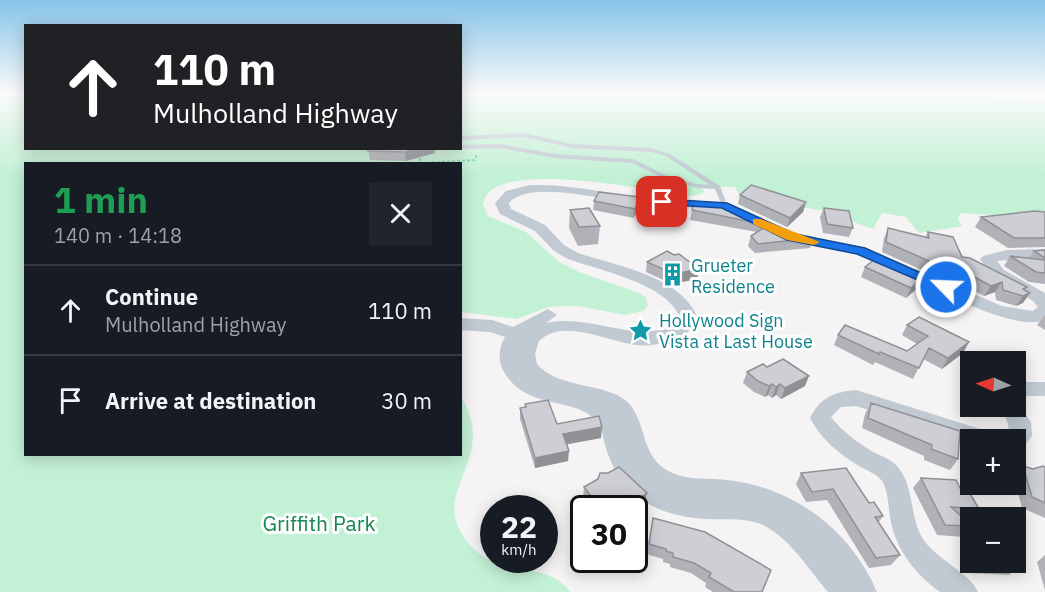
<!DOCTYPE html>
<meta charset="utf-8">
<style>
body{margin:0;font-family:"IBM Plex Sans",sans-serif;background:#20242c;color:#f1f3f6;height:100vh;display:flex;flex-direction:column;font-size:22px;white-space:nowrap}
*{box-sizing:border-box;margin:0}
p{font-size:20px;color:#9ea1a6}
.icon{flex:none;width:33px;height:33px;fill:none;stroke:currentColor;stroke-width:2;stroke-linecap:round;stroke-linejoin:round}
.map{position:relative;flex:1;overflow:hidden}
.panel{position:absolute;left:24px;top:162px;width:438px;height:294px;display:flex;flex-direction:column;background:#171b24;border-radius:0px;box-shadow:0 3px 15px #0003}
.panel>*{flex:none}
.top-card{position:absolute;left:24px;top:24px;width:438px;height:126px;border-radius:0px;box-shadow:0 3px 15px #0003;background:#202124;color:#fff;overflow:hidden}
.needle{width:39px;rotate:273deg}
.controls{position:absolute;left:960px;top:351px;display:grid;gap:12px}
.controls a{display:grid;place-items:center;width:66px;height:66px;border-radius:0px;background:#171b24;box-shadow:0 3px 15px #0003;font-size:30px}
.speed{position:absolute;left:480px;top:495px;display:flex;gap:12px;font-size:30px;font-weight:700;text-align:center}
.speed>*{display:grid;place-content:center;width:78px;height:78px;border-radius:50%;background:#171b24;box-shadow:0 3px 15px #0003;line-height:1}
.speed small{font-size:15px;font-weight:400}
.speed .limit{border:3px solid #111;border-radius:9px;background:#fff;color:#111}
.pin{position:absolute;display:grid;place-items:center;width:51px;height:51px;color:#fff;margin:-26px;border-radius:12px;box-shadow:0 3px 9px #0006}
.me{position:absolute;width:66px;margin:-33px;rotate:294deg;stroke-linejoin:round;filter:drop-shadow(0 0 4px #0008)}
.turn{display:flex;align-items:center;gap:21px;height:126px;padding:0 30px;font-size:27px}
.turn .icon{width:78px;height:78px;stroke-width:2.5}
.turn b{display:block;font-size:42px;line-height:51px}
.round{display:grid;place-items:center;flex:none;width:63px;height:63px;border-radius:0px;background:#20242c}
.summary{display:flex;align-items:center;justify-content:space-between;height:102px;padding:0 30px}
h1{font-size:36px;font-weight:800;line-height:45px;color:#1e9e55}
ul{padding:0;list-style:none}
li{display:flex;align-items:center;gap:18px;height:90px;padding:0 30px;border-top:2px solid #363941}
li div{flex:1}
li b{display:block;font-size:22px}
li em{font-style:normal}
.map>svg:first-child{display:block}
.green{fill:#c3f1d5}
.lines{fill:none;stroke-linecap:round;stroke-linejoin:round}
.path{stroke:#7ad0a6;stroke-width:2;stroke-dasharray:3 2;stroke-linecap:butt}
.service{fill:#c1cad2;fill-rule:evenodd}
.minor{fill:#c1cad2;fill-rule:evenodd}
.wall{fill:#b0b2b7}
.shaded-wall{fill:#909195}
.building{fill:#cdcfd5;stroke:#909195;stroke-width:1.5}
.route{fill:#1a73e8;stroke:#114b97;stroke-width:1.5}
.slow{fill:#f59e0b}
.labels{text-anchor:middle;dominant-baseline:central;stroke-width:6;stroke-linejoin:round;paint-order:stroke}
.culture-label{font-size:18px;fill:#0d838f;stroke:#fff;text-anchor:start}
.near-park-label{font-size:21px;fill:#17864f;stroke:#fff}
</style>
<div class="map">
<svg width="1045" height="592" viewBox="0 0 1045 592">
<rect width="100%" height="100%" fill="#f5f3f3"/>
<path class="green" d="M0,93H25L26,148H460L461,93H929L1045,101V218L960,213L958,219L962,226L919,233L906,217L882,213L873,229L820,210L741,198L735,187L701,186L704,192C692,201 673,192 660,191C629,187 487,159 483,205L488,216L526,232L559,262L579,272L639,293L646,298L648,305L644,311L625,315L578,306H564L549,307L516,319L461,312L460,164H26V454H460L461,397C497,455 438,486 459,529C489,586 545,555 570,592H0Z"/>
<g class="lines">
<path class="path" d="M421,154L419,158L423,163L475,160L477,154"/>
<path class="service" d="M524,133L572,144L651,148L670,154L720,186L727,205L724,207L722,206L715,189L698,188L665,179L632,163L555,158L500,148L460,149L459,148H460V145L500,144L555,154L633,159L669,177L698,184L710,185L666,156L651,152L572,148L524,137L460,140V136Z"/>
<path class="minor" d="M530,185C568,184 604,193 641,197C679,201 715,198 751,213V219L746,220C736,217 726,212 716,210C691,206 667,207 642,205C612,202 530,178 509,203L511,209L545,225L564,245L578,253C617,266 680,276 697,316L687,334C672,341 654,347 637,345C608,342 564,317 539,341L535,354L537,364C556,386 591,383 617,395C647,409 638,447 661,466C681,482 703,477 727,480C793,487 851,530 877,592H828C809,570 792,541 765,526C748,517 725,520 706,519C685,518 663,513 645,502C626,490 612,469 606,448C603,439 603,429 597,422C575,395 527,412 504,372C497,361 499,347 505,337L490,332L460,330V318L492,320L513,327L548,309L557,315L546,323C590,313 631,343 674,326L679,316C667,284 599,270 568,259L554,251L535,231L500,214L495,203L506,191Z
M791,233L866,248L1002,306L1033,311L1038,307L1033,301L992,277L980,259L983,256L1007,250L1045,249V257L997,261L1004,270L1045,293V319C1017,338 892,267 858,255C835,247 809,246 786,240L784,237Z
M1016,382H1045V396H1016Z
M856,390L996,434L999,440H970V443L856,406L841,407L831,417C843,432 857,442 873,452C881,456 891,459 897,466C915,486 909,517 923,539C937,560 969,572 978,592H940C916,575 897,551 891,522C888,509 889,492 882,481C876,473 867,471 859,466C839,454 821,439 810,418C820,398 833,392 856,390Z
M1016,400L1031,422L1032,436L1024,446L1016,449V440H1005C1013,425 1006,420 999,406H1016Z"/>
</g>
<path class="wall" d="M368,148H434L435,153L406,161L370,160Z
M740,195L806,202L803,212L787,227L738,204Z
M594,201L639,206L634,218L593,210Z
M694,201L727,207L788,232L813,238L810,248L755,253L748,246L751,236L757,232L690,220Z
M824,208L853,228L849,237L823,233L820,217Z
M570,210L600,226L598,244L578,246L569,228Z
M1045,212V247L1008,248L975,227L981,217Z
M888,228L925,237L928,232L962,257L1027,287L1025,290L1023,303L1016,306L996,300L995,292L984,296L937,270L933,275L882,252L884,238Z
M1045,250V284L1029,282L1004,266L1010,256L1029,258L1034,251Z
M647,262L699,269L697,279L672,284L646,272Z
M865,267L921,285L906,298L861,277Z
M1045,315V330L1037,325Z
M907,325L963,353L942,369L923,359L913,379L875,362L873,365L834,345L838,335L907,351L917,344L902,335Z
M767,367L805,386L781,399L776,395L772,398L768,395L765,397L754,392L743,383L747,372Z
M871,403L958,459L950,470L924,460V456L862,428L865,414Z
M525,404L557,424L601,438L567,444L568,461L535,468L520,419V408L525,407Z
M1016,463L1021,468L1023,466L1033,469L1045,467V518L1022,508L1017,489L1011,495L993,488V484H1016Z
M801,473L869,503L883,516L878,523L900,555L891,565L869,568L827,500L806,502L796,484Z
M921,478L979,509L972,518H970V520L966,519L970,524V530L965,537L937,535L913,488Z
M584,487L647,493L644,504L637,509L636,513L634,508H591L583,498Z
M653,518L762,592H713L705,587L706,583L691,573L670,567V564L663,562V559L646,554Z
M970,541V562H1016L1019,565L1009,575L969,573L967,545Z
M1045,555V590L1037,562Z"/>
<path class="shaded-wall" d="M419,148H434L435,153L406,161L405,152Z
M640,197L639,206L634,218L635,209Z
M806,202L803,212L787,227L790,218Z
M943,260L937,270L933,275L938,265Z
M699,269L697,279L672,284L674,274Z
M926,275L921,285L906,298L911,288Z
M1002,282L995,292L984,296L991,286Z
M1030,293L1023,303L1016,306L1023,296Z
M969,342L963,353L942,369L948,358Z
M809,376L805,386L781,399L785,388Z
M772,384L768,395L765,397L769,386Z
M780,384L776,395L772,398L776,387Z
M602,427L601,438L563,445V434Z
M569,451L568,461L535,468V458Z
M647,493L644,504L637,509L636,513L634,514V508H629L638,499Z
M610,502L609,508H603L604,505Z
M622,503L621,508H614L615,507Z"/>
<path class="building" d="M368,148H419L405,152L368,151Z
M751,185L806,202L790,218L740,195Z
M599,192L640,197L635,209L594,201Z
M694,201L727,207L729,205L788,232L813,238L758,244L751,236L768,225L692,210Z
M589,208L600,226L579,227L570,210Z
M824,208L849,211L853,228L827,224Z
M1035,211L1045,212V238H1014L981,217Z
M888,228L929,238L928,232L953,237L962,257L970,258L1027,287L1023,289L1030,293L1023,296L1003,290L1002,282L991,286L943,260L938,265L886,242Z
M1045,250V258L1034,251Z
M667,251L674,255L679,254L699,269L674,274L647,262Z
M880,255L926,275L911,288L865,267Z
M1010,256L1045,260V273L1036,272Z
M919,317L969,342L948,358L929,348L919,368L880,352L879,354L838,335L845,325L907,351L928,336L907,325Z
M783,359L809,376L785,388L780,384L776,387L772,384L769,386L758,381L747,372L763,364L767,367Z
M548,400L557,424L599,416L602,427L563,434L569,451L535,458L520,408L526,407L525,404Z
M871,403L960,431L958,459L931,449L932,445L868,418Z
M1016,463L1021,465V484L1016,482Z
M1023,466L1033,469L1043,466L1045,467V503L1032,497Z
M619,467L647,493L638,499V503L629,508H626L622,503L615,507L610,502L604,505L599,499L594,500L584,487L598,479L600,473H608Z
M846,468L869,503L874,502L883,516L875,517L900,555L876,558L833,489L812,492L801,473Z
M921,478L956,480L961,490H968L979,509L951,507L970,524V526L945,525Z
M653,518L705,532L771,570L762,592H734L709,577L711,573L694,563L673,557V553L666,551V549L649,544Z
M1016,539L1020,540L1019,565L979,563L1016,562Z"/>
<linearGradient id="sky" x2="0" y2="1"><stop stop-color="#85c3ea"/><stop offset="0.53" stop-color="#fafafa"/><stop offset="1" stop-color="#fafafa" stop-opacity="0"/></linearGradient>
<rect width="1045" height="176" fill="url(#sky)"/>
<path class="route" d="M662,199L727,203L795,234L865,248L952,287L950,290H941L857,254L787,240L722,208L658,204L656,202Z"/>
<path class="slow" d="M753,219H761L820,242L814,245L787,240L753,224Z"/>
<defs>
<symbol id="building-bare" viewBox="-9 -9 18 18"><path d="M-4-6H4V6H1V3H-1V6H-4ZM-2.5-4.3h1.7v1.8h-1.7ZM.8-4.3h1.7v1.8H.8ZM-2.5-1h1.7V.8h-1.7ZM.8-1h1.7V.8H.8Z" fill="#0f9aa8" stroke="#fff" stroke-width="2.5" paint-order="stroke"/></symbol>
<symbol id="sight-bare" viewBox="-9 -9 18 18"><path d="M0-6L1.8-2.2L6-1.7L2.9 1.2L3.7 5.4L0 3.3L-3.7 5.4L-2.9 1.2L-6-1.7L-1.8-2.2Z" fill="#0f9aa8" stroke="#fff" stroke-width="2.5" paint-order="stroke"/></symbol>
</defs>
<g fill-rule="evenodd">
<use href="#building-bare" x="656" y="258" width="33" height="33"/>
<use href="#sight-bare" x="624" y="314" width="33" height="33"/>
</g>
<g class="labels">
<g class="culture-label">
<text x="691" y="265">Grueter<tspan x="691" dy="21">Residence</tspan></text>
<text x="659" y="320">Hollywood Sign<tspan x="659" dy="21">Vista at Last House</tspan></text>
</g>
<g class="near-park-label">
<text x="319" y="523">Griffith Park</text>
</g>
</g>
</svg>
<div class="controls">
<a><svg class="needle" viewBox="-14 -14 28 28"><path d="M0-13l5 13h-10z" fill="#e53935"/><path d="M0 13l5-13h-10z" fill="#9ea1a6"/></svg></a>
<a>+</a>
<a>−</a>
</div>
<div class="speed"><div>22<small>km/h</small></div><div class="limit">30</div></div>
<div class="pin" style="left:662px;top:202px;background:#d93025"><svg class="icon" aria-label="arrive" viewBox="0 0 24 24"><path d="M6 21V4h12l-3 4 3 4H6"/></svg></div>
<svg class="me" style="left:946px;top:287px" viewBox="-20 -20 40 40"><circle r="17" fill="#1a73e8" stroke="#fff" stroke-width="3"/><path d="M0-11L8 9 0 5-8 9z" fill="#fff"/></svg>
<div class="top-card">
<div class="turn"><svg class="icon" aria-label="ahead" viewBox="0 0 24 24"><path d="M12 20V5M6 11l6-6 6 6"/></svg><div><b>110 m</b>Mulholland Highway</div></div>
</div>
<section class="panel">
<div class="summary"><div><h1>1 min</h1><p>140 m · 14:18</p></div><a class="round"><svg class="icon" aria-label="close" viewBox="0 0 24 24"><path d="M6 6l12 12M18 6L6 18"/></svg></a></div>
<ul>
<li><svg class="icon" aria-label="ahead" viewBox="0 0 24 24"><path d="M12 20V5M6 11l6-6 6 6"/></svg><div><b>Continue</b><p>Mulholland Highway</p></div><em>110 m</em></li>
<li><svg class="icon" aria-label="arrive" viewBox="0 0 24 24"><path d="M6 21V4h12l-3 4 3 4H6"/></svg><div><b>Arrive at destination</b></div><em>30 m</em></li>
</ul>
</section>
</div>
